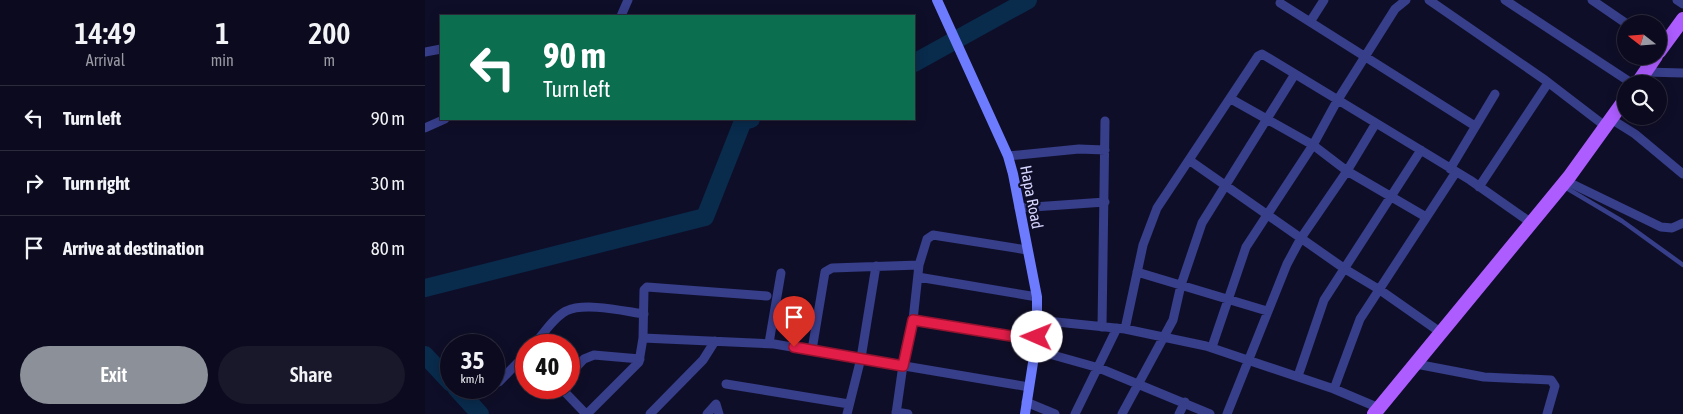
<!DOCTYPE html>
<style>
body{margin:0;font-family:"Asap Condensed",sans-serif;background:#19182b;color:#f1f3f6;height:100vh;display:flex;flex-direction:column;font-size:19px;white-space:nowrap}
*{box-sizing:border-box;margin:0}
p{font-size:16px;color:#9a9aa4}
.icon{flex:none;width:28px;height:28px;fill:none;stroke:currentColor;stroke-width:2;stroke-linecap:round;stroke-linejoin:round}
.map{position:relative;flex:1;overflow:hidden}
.sheet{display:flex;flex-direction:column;background:#0b0a1e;width:425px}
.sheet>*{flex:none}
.guide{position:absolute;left:15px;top:15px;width:475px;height:105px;border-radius:0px;box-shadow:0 2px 12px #0003,0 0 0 1px #2b2b3c;background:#0b6e4f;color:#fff;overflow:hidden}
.needle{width:32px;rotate:287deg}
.buttons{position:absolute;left:1192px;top:15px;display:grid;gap:10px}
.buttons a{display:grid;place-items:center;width:50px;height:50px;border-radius:50%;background:#0b0a1e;box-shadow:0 2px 12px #0003,0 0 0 1px #2b2b3c;font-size:25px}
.speed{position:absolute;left:15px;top:334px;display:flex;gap:10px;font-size:25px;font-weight:700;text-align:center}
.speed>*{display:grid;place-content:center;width:65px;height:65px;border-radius:50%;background:#0b0a1e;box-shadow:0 2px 12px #0003,0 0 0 1px #2b2b3c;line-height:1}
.speed small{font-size:12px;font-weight:400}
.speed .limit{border:8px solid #d22;background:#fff;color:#111}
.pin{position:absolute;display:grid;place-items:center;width:42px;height:42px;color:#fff;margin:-51px -21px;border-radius:50% 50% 50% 0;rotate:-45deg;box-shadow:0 0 5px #0007}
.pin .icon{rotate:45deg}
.me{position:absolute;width:55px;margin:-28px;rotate:271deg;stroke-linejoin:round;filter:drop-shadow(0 0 4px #0008)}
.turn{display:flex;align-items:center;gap:18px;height:105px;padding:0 20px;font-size:22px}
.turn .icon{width:65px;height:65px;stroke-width:2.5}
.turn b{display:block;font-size:35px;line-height:42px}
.eta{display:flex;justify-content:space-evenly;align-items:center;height:85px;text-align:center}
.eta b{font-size:30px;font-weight:600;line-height:35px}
.action{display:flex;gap:10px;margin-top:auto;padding:10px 20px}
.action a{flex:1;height:58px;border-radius:30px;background:#8c9099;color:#fff;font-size:20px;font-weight:600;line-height:58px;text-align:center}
.action a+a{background:#19182b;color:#f1f3f6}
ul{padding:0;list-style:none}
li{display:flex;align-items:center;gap:15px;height:65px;padding:0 20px;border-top:1px solid #2b2b3c}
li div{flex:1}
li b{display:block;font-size:19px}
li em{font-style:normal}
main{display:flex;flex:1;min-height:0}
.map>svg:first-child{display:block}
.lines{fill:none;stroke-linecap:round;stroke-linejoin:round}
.river{stroke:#092b4c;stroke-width:18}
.lane{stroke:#373e8a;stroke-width:4.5}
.street{stroke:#373e8a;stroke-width:9}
.secondary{stroke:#6d7cff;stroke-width:10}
.primary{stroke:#ad5dff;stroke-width:14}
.route-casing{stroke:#92132f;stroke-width:12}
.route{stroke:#e11d48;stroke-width:9}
.labels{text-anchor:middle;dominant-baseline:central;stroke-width:4.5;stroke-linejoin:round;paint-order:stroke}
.street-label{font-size:16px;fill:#d6d6ff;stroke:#0f0e28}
</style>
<main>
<section class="sheet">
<div class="eta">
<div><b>14:49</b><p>Arrival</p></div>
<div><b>1</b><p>min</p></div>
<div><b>200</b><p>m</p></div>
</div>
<ul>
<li><svg class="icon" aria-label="left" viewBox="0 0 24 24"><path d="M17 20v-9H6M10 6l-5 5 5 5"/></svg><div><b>Turn left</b></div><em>90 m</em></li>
<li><svg class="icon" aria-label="right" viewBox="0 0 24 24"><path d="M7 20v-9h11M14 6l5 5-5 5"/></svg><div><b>Turn right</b></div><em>30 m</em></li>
<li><svg class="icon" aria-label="arrive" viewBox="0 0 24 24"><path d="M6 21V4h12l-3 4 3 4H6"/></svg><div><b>Arrive at destination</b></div><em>80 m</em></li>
</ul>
<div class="action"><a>Exit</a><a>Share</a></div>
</section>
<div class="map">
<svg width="1258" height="414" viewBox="0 0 1258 414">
<rect width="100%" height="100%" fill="#0f0e28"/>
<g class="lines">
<path class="river" d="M489,63L603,0
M0,288L280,217L318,121L326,119
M0,355L26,383
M31,388L55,414"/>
<path class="lane" d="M1138,186L1197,221L1258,265"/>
<path class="street" d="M1004,0L1120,80L1180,126
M1080,0L1208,84
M1167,0L1202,24
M1252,0L1258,4
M855,3L1050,126
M196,16L203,0
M885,22L899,0
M0,52L16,49
M1220,72L1258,73
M806,99L888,145L922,171L1001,217
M1186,119L1210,134L1258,174
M0,128L20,119
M583,156L654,149L680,150
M764,160L920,269L955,290L1015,332
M1025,169L1070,94
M1141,181L1236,227L1247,228L1258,223
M1054,187L1123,83
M594,208L680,202
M712,272L842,311
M493,277L612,297
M488,320L611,341
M612,320L700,329L781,346L909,389L954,408
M677,327L680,121
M700,329L718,245L732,208L833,56L837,54L1045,180L1105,222
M218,338L349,344L604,387
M344,343L356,273
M109,345C118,334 128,318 141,311C160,302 198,311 219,314
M787,347L821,247L888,145L912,101L970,9L981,0
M387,350L400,272L407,268L494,265
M610,350L674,368L785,414
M991,364L1059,377L1126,380L1130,386L1122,414
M144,375L159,359L169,355L215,359
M873,376L899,300L996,150
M74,382L101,354
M301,384L424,404
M136,388L161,414
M909,389L935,319L1031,172
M601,402L630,414
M471,412L483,414
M162,414L214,362L218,338L219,290L222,287L342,296
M225,414L278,360L290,341
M282,414L291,404L294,414
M422,414L436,358L451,266
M471,414L480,351L488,320L494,265L502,239L508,235L602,250
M650,414L692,328
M697,414L748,320L756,285L777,223L870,74
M754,414L760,402
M802,414L862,264L876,238L922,171L951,123"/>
<path class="secondary" d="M512,0L583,156L588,174L612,297V337L600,414"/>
<path class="primary" d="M1234,52L1258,19
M1212,84L1231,56
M949,414L1144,177L1201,98"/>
</g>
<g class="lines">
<defs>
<path id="route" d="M369,347L478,366L488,320L611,340L612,337"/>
</defs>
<use href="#route" class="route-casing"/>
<use href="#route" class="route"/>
</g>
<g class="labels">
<g class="street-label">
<text transform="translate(607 197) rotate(79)">Hapa Road</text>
</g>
</g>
</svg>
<div class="buttons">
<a><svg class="needle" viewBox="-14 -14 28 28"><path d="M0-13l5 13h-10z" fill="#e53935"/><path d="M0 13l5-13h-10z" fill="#9a9aa4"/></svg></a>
<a><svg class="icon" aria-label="search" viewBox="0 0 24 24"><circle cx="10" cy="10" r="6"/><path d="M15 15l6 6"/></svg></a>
</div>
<div class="speed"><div>35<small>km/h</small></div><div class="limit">40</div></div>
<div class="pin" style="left:369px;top:347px;background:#d93025"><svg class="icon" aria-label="arrive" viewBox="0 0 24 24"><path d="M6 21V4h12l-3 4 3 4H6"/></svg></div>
<svg class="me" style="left:612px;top:337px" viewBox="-20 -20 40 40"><circle r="19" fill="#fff"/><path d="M0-13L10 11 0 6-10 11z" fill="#e11d48"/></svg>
<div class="guide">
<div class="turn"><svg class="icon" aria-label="left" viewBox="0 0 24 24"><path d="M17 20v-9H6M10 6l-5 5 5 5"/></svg><div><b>90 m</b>Turn left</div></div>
</div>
</div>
</main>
